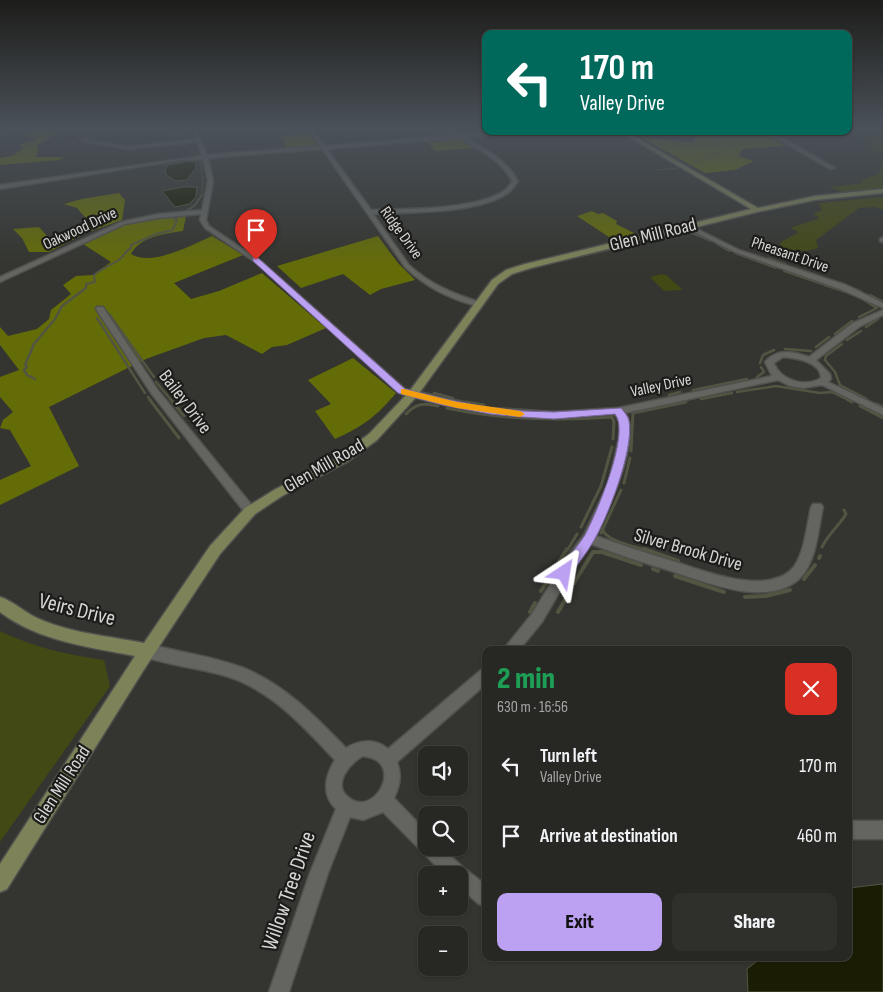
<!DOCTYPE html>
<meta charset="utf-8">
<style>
body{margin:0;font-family:"Sofia Sans Condensed",sans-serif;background:#2f302c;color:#f1f3f6;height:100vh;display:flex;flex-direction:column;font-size:19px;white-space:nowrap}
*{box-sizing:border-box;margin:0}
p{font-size:16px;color:#a4a6a6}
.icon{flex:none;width:28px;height:28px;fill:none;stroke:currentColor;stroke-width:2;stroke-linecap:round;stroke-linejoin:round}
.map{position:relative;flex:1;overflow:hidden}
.panel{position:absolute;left:482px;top:646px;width:370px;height:315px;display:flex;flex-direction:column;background:#272824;border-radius:10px;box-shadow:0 1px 4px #0004,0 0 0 1px #434441}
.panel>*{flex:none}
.guide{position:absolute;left:482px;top:30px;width:370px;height:105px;border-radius:10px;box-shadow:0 1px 4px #0004,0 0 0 1px #434441;background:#00695c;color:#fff;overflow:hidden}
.tools{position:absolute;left:418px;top:746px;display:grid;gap:10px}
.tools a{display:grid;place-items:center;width:50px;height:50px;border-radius:10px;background:#272824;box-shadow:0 1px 4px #0004,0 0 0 1px #434441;font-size:25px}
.pin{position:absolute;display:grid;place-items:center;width:42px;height:42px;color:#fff;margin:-51px -21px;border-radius:50% 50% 50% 0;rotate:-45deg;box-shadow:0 0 5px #0007}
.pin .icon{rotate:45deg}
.me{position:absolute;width:55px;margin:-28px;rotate:33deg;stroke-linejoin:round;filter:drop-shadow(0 0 4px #0008)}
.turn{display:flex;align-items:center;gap:18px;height:105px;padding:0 15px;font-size:22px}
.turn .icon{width:65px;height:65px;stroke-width:2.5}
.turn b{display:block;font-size:35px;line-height:42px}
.round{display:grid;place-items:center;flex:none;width:52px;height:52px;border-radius:10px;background:#2f302c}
.summary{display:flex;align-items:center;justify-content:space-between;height:85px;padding:0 15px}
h1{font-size:30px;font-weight:800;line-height:38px;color:#1e9e55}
.cta{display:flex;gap:10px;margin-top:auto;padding:10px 15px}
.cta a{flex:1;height:58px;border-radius:10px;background:#bca0f2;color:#111;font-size:20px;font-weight:800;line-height:58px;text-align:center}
.cta a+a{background:#2f302c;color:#f1f3f6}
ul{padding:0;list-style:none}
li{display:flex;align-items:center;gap:15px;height:70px;padding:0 15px}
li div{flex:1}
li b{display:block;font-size:19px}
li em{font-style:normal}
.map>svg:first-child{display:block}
.green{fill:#434915}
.forest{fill:#646c08}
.water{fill:#1a1d03;stroke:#525542}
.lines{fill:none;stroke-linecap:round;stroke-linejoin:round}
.stream-far4{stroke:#525542;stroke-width:1}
.stream-far3{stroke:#525542;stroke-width:2}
.stream-far2{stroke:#525542;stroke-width:2.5}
.stream-far1{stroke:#525542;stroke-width:3}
.stream{stroke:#525542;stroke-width:4}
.street-casing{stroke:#50504d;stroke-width:3}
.secondary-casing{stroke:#50504d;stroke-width:3}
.street{fill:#646560;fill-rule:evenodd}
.secondary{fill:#7d8259;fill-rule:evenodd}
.route{fill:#bca0f2;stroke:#7a689d}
.slow{fill:#f59e0b}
.labels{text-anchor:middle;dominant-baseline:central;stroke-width:4.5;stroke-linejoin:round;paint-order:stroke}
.far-street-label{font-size:16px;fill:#d6d7d4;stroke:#1c1c1a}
.street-label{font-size:19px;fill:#d6d7d4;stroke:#1c1c1a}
.near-street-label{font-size:22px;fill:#d6d7d4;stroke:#1c1c1a}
</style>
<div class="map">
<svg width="883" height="992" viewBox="0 0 883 992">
<rect width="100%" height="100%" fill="#343530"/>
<path class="green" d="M870,130L883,131V153L865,146L874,144L851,132Z
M883,160V189L844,193L830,187L864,183L860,180L879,174Z
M883,197V210L875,207L859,208L816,240L818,248L807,251L792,250L786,260L771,254L779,247L781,242L799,232L790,228L820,218L813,214L822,210L819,203Z
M661,274L666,275L682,289L681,290L664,291L650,277Z
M0,631C33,647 68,655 104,660L110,686L0,842Z"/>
<path class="forest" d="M17,127H108L84,129L56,135L37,145L38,152L36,157H65L59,160L0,165V158L12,156L24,148L19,145L36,140L35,138L23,135L34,130L23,128L0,135V133Z
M760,131L785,146L743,149L738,156L754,161L735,170L705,173L644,139C661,138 676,143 693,142C701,126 744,131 760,131Z
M309,133L318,147L287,150L282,136Z
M461,139L473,148L435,151L428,142Z
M119,193L125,200L122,220L86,233L49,252H29L22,238L13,229L39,227L49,238L90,223L77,208L64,204L82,199Z
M592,211L598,214L603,213L617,221L616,224L640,236L615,241L577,216Z
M186,216L183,231C164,234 141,236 131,254C151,267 192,245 212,236L243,255L174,283L191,299L219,291L262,273L326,328L287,345L272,347L262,354L226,335L204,338L146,359L49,407L79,466L0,505V480L31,466L10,430L0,428L3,420L13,412L0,397V377L19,370L0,345V327L8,336L37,329L49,319L51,310L71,294L63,285L76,276L93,275L111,262L83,244L109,230L130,222Z
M378,236L398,263L415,280L381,289L370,295L343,274L301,288L277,266Z
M353,358L396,393C377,416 362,427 335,439L315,411L331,404L308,380Z"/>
<path class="water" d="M190,161L196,162V168L187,180L176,181L166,175L165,169L168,165Z
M183,187H197L196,197L189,204L175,207L162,191Z
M883,884V992H748L747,969L761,958H849V888Z"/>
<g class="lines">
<path class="stream-far4" d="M166,130L174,135H184L185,140
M86,138L122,146H139
M77,140L82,139
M75,141L71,143L78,145
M160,143L170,142
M184,143L191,151L199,154V157
M82,144H99
M101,144L127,149L155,146
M200,159L203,183L201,197
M689,166L695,164L693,162L721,153L719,148L712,144L722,133L742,131
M658,170L677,168"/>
<path class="stream-far3" d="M186,211L194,206L202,195
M662,236L690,232L711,241
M632,244L656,238
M717,244L729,251
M622,246L627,245
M735,253L776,268
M577,257L617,248
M768,258L785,264
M793,267L817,275
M784,271L828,286
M824,278L846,286
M86,286V284L95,282L94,275C102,268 112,265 120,259C124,256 125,251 131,248V245L156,234L173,230L177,220L174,219L181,215"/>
<path class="stream-far2" d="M825,285L849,293
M843,285L860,291
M870,295L883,302
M859,297L877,308L859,317
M109,314L154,377
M97,318L145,393
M866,327L878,319
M835,334L852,321
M847,340L861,331
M842,344L826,356L825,360L835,372L840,385L867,399
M816,347L829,337
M785,349L811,351
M760,363L763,355L774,350
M757,377L764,372L761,367
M35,379L27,375L24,370L27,367L25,365L34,344L55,319L62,306L86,288V285
M156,382L172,401
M693,390L747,379
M737,392L776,386L820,393L832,392L851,401
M434,393L453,398
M669,395L680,392
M148,397L151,401
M701,399L732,393"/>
<path class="stream-far1" d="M150,400L179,438
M171,400L184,416
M848,400L852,402
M466,402L484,405
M876,404L883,407
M860,406L883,418
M447,408C502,420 556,421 612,417L614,422L613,439
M406,414C416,403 424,403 438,406
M631,451L633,413L686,402
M624,483L630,458
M581,527L601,486L612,447
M602,529C607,542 635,546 648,551
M601,533L621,490
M822,547C828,534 839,526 846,514L844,510
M567,551L577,534"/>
<path class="stream" d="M644,549L678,561
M819,558L820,556
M653,569L658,571
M675,576L724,592
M804,579L815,565
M574,583L593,552H602L641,565
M541,591L567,549
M745,597L766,596L790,590
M530,612L535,603
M558,612L569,593"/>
<defs>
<path id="street" d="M191,127H195L207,155L320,146L307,127H311L325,146L455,135L440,127H445L461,135L525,131L465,137C484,148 507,160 518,181C515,185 512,190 508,193C478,214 409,212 373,214L409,265C430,284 453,294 480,302V306H477C450,299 425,287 405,267L322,149L208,158L213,181L206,220L209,226L262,262L405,389L490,408L554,412L618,408L772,376L765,362C777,348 793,351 809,357L853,323L883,310V315L859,327L816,360L830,374L831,379L828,382L883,408V415L822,385L803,388L790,386L778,380L625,413C643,436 607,511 596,536C621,545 646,553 672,561C703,570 761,595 790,571C804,559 807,525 811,507L813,504H821L823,507C818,529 817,562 799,579C766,608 706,582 671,571C644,563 617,554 591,544L577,562L542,622L519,650H503L532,614L569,554L584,535L609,482L619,438L620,423L615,414C595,416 574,418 554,418C501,418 449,408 399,393L258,264L205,228L200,220L201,214L158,218L125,224L0,282V277L121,222L158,214L202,210L208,181L203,159L181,160L0,189V185L202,156L197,142L128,149L82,141L84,140L128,147L196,139ZM459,138C478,149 502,161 512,181C510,184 508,188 505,190C479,210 404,209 371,210L327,149ZM783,357C796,358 821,362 821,378C805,388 780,380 774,363Z
M873,127H878L880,129L876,130Z
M764,131H770L835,168L830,169Z
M687,226H691L739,250L846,285L883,303V308L840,289L735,252L687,228Z
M883,237V242L880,241V239Z
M97,307H103L157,389L254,508L256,511L254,514H246L151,393L96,309Z
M148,644C179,652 211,656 241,667C283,683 315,716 346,748C359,740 375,738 388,749L481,670L486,668V684L397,762C402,775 400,785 394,798L426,831V848H442L465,869L486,885V906L479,904L459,887V875H445L383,812L363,820L350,817L328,873L289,992H269L310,873L336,809C321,795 325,776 335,760C305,728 272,691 229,677C201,668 170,666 143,656L141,651L143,646ZM363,756C366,757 371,757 374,759C400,771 372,818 348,797C332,784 350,763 363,756Z
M849,821H883V839H849Z"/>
<path id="secondary" d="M619,131H625L758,208L815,196L883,189V193L815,200L757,212L531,268L512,274L498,284L417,396L377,440L347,462L282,496L255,514L220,554L143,671L7,889L0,892V864L135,656C89,647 38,641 0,612V597C13,601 24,612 37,618C70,633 108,636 144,643L210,546L245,508L274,490L339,456L369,434L409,392L492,280L506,270L525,264L751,209Z"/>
</defs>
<use href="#street" class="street-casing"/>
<use href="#secondary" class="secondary-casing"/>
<use href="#street" class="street"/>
<use href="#secondary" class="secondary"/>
</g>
<linearGradient id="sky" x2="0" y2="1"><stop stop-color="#1d1d1a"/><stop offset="0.48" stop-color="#4a5159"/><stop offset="1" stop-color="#4a5159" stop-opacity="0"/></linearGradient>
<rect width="883" height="266" fill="url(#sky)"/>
<path class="route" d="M253,258H258L405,389L444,399L490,408L522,411L554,412L621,408C625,413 628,416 629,421C634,450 608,517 593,542C586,554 577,565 569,577L564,578L560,577L558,573C565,559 577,548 585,535C596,514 631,433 615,414L554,419L522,417L490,414L443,405L398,393L253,261Z"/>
<path class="slow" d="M401,389H404L457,402L520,411L525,414L520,417L457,408L401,394Z"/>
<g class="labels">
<g class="far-street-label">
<text transform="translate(80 229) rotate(-25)">Oakwood Drive</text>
<text transform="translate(401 233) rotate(54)">Ridge Drive</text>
<text transform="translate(790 255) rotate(19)">Pheasant Drive</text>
<text transform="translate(661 386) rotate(-12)">Valley Drive</text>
</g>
<g class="street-label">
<text transform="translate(653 235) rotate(-14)">Glen Mill Road</text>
<text transform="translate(185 402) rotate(53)">Bailey Drive</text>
<text transform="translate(324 466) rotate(-30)">Glen Mill Road</text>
<text transform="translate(688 550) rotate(16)">Silver Brook Drive</text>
<text transform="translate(62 785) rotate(-57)">Glen Mill Road</text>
</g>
<g class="near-street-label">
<text transform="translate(77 610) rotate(14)">Veirs Drive</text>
<text transform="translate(289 891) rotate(-71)">Willow Tree Drive</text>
</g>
</g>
</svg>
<div class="tools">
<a><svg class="icon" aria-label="sound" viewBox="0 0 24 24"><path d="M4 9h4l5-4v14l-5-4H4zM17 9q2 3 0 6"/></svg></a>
<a><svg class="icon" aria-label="search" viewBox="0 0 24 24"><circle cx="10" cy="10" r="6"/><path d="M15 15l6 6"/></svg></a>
<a>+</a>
<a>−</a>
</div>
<div class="pin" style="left:256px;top:260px;background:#d93025"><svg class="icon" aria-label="arrive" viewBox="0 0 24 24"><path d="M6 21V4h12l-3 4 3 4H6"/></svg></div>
<svg class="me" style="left:564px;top:573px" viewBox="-20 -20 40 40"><path d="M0-17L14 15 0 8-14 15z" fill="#bca0f2" stroke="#fff" stroke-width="4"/></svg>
<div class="guide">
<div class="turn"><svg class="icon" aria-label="left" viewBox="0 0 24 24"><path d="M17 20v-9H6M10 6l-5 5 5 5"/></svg><div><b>170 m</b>Valley Drive</div></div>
</div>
<section class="panel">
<div class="summary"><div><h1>2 min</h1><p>630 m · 16:56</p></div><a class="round" style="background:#d93025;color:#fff"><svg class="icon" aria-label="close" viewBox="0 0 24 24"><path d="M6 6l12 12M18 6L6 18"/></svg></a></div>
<ul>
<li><svg class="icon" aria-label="left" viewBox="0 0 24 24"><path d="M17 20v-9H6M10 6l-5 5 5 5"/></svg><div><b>Turn left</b><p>Valley Drive</p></div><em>170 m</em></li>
<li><svg class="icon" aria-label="arrive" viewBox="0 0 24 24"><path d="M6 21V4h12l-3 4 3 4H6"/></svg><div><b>Arrive at destination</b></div><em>460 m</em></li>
</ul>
<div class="cta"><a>Exit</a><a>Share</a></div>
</section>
</div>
